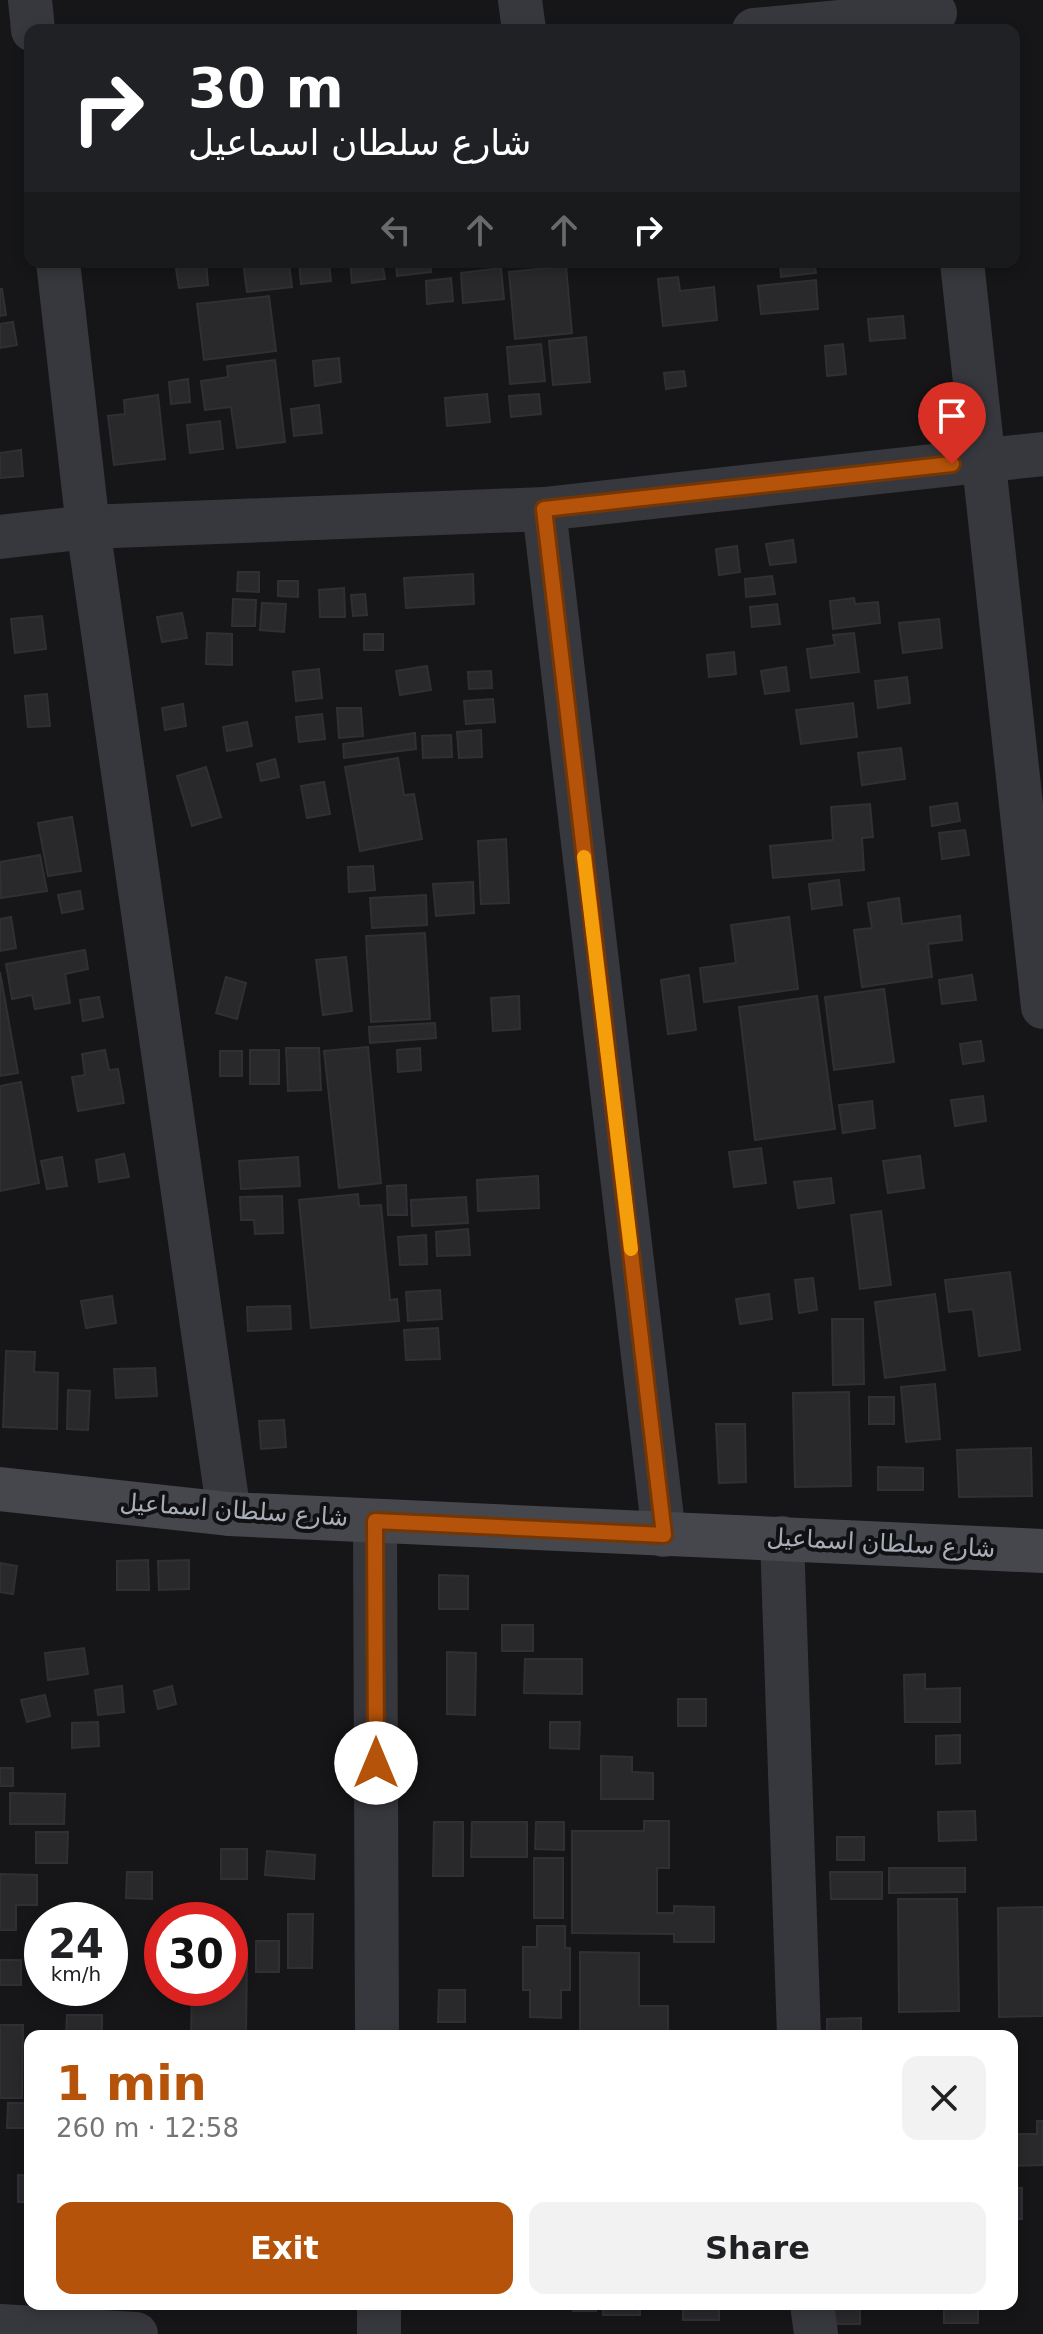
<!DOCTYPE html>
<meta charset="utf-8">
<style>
body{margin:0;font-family:"DejaVu Sans","Noto Sans Arabic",sans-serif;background:#f2f2f2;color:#202124;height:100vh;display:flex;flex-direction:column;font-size:30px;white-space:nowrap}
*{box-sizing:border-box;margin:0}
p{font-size:26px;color:#757577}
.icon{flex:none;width:44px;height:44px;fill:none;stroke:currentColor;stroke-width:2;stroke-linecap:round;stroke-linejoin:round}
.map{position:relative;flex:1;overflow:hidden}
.sheet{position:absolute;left:24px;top:2030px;width:994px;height:280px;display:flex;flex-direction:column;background:#fff;border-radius:16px;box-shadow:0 4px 12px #0003}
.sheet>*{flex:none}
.hud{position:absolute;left:24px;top:24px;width:996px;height:244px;border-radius:16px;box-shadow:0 4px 12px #0003;background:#202124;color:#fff;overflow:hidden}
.speed{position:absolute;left:24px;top:1902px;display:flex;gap:16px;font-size:40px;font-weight:700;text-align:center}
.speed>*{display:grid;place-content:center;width:104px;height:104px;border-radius:50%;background:#fff;box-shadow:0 4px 12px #0003;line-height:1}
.speed small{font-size:20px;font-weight:400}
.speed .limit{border:12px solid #d22;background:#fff;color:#111}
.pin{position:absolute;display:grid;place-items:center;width:68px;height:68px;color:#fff;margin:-82px -34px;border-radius:50% 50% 50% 0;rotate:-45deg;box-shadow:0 0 8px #0007}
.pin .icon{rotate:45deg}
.me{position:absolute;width:88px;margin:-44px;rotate:0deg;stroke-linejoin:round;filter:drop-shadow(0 0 6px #0008)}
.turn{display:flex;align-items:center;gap:28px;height:168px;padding:0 32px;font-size:36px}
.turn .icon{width:104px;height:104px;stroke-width:2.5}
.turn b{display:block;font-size:56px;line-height:68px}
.lanes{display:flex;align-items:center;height:76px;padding:0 32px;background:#0003;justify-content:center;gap:40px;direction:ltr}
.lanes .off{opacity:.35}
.round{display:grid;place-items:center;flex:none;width:84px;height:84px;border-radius:16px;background:#f2f2f2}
.overview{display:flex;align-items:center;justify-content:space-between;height:136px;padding:0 32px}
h1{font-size:48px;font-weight:600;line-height:60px;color:#b45309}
.button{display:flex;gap:16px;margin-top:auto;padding:16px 32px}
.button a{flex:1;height:92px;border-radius:16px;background:#b45309;color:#fff;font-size:32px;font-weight:600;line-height:92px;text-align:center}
.button a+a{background:#f2f2f2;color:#202124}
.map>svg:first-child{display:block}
.building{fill:#29292c;stroke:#303034;stroke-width:2}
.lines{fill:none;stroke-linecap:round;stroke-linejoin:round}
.street{stroke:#37383d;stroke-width:44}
.secondary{stroke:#45474d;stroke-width:44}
.route-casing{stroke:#753606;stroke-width:20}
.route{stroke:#b45309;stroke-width:14}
.slow{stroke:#f59e0b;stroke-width:14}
.labels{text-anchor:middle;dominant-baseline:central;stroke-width:8;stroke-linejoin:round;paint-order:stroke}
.street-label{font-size:24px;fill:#a8adb8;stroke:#111113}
</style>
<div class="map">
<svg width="1043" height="2334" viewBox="0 0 1043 2334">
<rect width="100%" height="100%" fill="#161618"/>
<path class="building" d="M175,262H206L208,285L179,288Z
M243,262H266L267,266L289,264L292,287L247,292Z
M299,262H329L331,281L301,284Z
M350,262H382L385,279L352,283Z
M396,262H430L431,272L397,276Z
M780,262H814L816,273L781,277Z
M566,266L572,333L515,339L509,272Z
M501,268L504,299L463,303L461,273Z
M678,277L680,291L714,287L717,320L663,326L658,279Z
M451,278L453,301L427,304L426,281Z
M816,280L818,309L761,314L758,286Z
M0,289H2L6,315L0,316Z
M269,296L276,351L204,360L197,304Z
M903,316L905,338L870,341L868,319Z
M13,322L17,345L0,348V324Z
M586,337L590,382L553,385L549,341Z
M541,344L545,381L510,384L507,347Z
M843,344L846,374L827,376L825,346Z
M339,358L341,382L315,386L313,361Z
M275,360L285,442L237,448L231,407L205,410L201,381L228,377L227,366Z
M684,371L686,386L666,389L664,373Z
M188,379L190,402L171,404L169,382Z
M487,394L490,422L447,426L445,398Z
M539,394L541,414L511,417L509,396Z
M158,395L165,459L114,465L108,416L125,414L124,400Z
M319,405L322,433L294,436L291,409Z
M220,421L223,449L190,453L187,425Z
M21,450L23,476L0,478V453Z
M793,540L796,562L770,565L766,544Z
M737,546L740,572L719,575L716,549Z
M238,572H259V592L237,591Z
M473,574L474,604L406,608L404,578Z
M772,576L775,594L746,597L745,579Z
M278,581H298V597L278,596Z
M344,588L345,617H320L319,590Z
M365,594L367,615L353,616L351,595Z
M854,598L855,604L878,602L880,623L833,629L830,601Z
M233,599L256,600L255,626H232Z
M262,603L286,604L284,632L260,630Z
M777,604L780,624L752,627L750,607Z
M182,613L187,638L162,642L157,617Z
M42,616L46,649L15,653L11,619Z
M939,619L942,648L903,653L899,623Z
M207,633L232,634V665L206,664Z
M854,633L859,672L811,678L807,649L835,645L833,635Z
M364,634H383V650H364Z
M734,652L736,674L709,677L707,655Z
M427,666L431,690L400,695L396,671Z
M786,667L789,691L765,694L761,671Z
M319,669L322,698L296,701L293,672Z
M491,671L492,688L469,689L468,672Z
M907,677L910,703L878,708L875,681Z
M47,694L50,726L28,727L25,696Z
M493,699L495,722L466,724L464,701Z
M853,703L857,737L801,744L796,710Z
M183,704L186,726L165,730L162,708Z
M337,708H361L363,736L339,738Z
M322,714L325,739L299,742L296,717Z
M247,722L252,746L227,751L223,727Z
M481,730L482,757L459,758L457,732Z
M415,733L416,749L344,758L343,744Z
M451,735L452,757L423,758L422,736Z
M901,748L905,779L862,785L858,753Z
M398,758L404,795L414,794L422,839L360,851L345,767Z
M275,759L279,777L261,781L257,764Z
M206,767L221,817L192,826L177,776Z
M324,782L330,814L307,818L301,786Z
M957,803L960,821L932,826L930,807Z
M870,804L873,837L862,838L864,870L773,878L770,846L833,840L831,807Z
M72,817L81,871L48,876L38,823Z
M965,830L969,855L942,859L939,833Z
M506,839L509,903L481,904L478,841Z
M40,855L47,891L1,898L0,862Z
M373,866L375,890L349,892L348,867Z
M839,880L842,905L812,909L809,884Z
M473,882L474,913L436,916L433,884Z
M80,891L83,909L62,913L58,895Z
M426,895L427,925L372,928L370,898Z
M899,898L902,924L960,916L962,940L928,944L932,977L862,987L854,930L872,928L868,903Z
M11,917L16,948L0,951V919Z
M789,917L798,989L704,1002L700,968L736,963L731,925Z
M425,933L430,1019L371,1022L366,936Z
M85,950L88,969L65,974L70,1003L35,1009L32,995L12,999L6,964Z
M346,957L352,1011L323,1015L316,960Z
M0,972L18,1073L0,1076Z
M689,975L696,1030L668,1034L661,980Z
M972,975L976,1000L942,1004L939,980Z
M226,977L246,983L237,1019L216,1013Z
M884,989L894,1062L834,1070L825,997Z
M519,996L520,1029L493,1031L491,998Z
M817,996L835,1129L755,1140L739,1007Z
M99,997L103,1017L83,1021L80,1000Z
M435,1023L436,1038L370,1043L369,1027Z
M981,1041L984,1061L963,1064L960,1044Z
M368,1047L381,1183L339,1188L324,1051Z
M286,1048H319L321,1090L288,1091Z
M420,1048L421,1070L398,1072L397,1050Z
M105,1050L109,1070L118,1069L124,1103L78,1111L72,1077L85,1075L82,1054Z
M250,1050H279V1084H250Z
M220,1051H242V1076H220Z
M21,1082L39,1183L0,1191V1086Z
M983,1096L986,1121L955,1126L951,1100Z
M872,1101L875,1128L843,1133L839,1105Z
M761,1148L766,1183L734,1187L729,1152Z
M124,1154L129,1177L99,1182L96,1160Z
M920,1156L924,1188L888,1193L883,1161Z
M62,1157L67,1186L47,1189L41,1161Z
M298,1157L300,1186L241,1189L239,1161Z
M538,1176L539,1208L478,1211L477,1180Z
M831,1178L834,1203L798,1208L794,1182Z
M406,1185L407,1215H388L387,1186Z
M358,1194L359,1206L381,1205L390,1300L397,1299L399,1321L311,1328L299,1200Z
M282,1196L283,1233L255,1234L254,1220H241L240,1197Z
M466,1197L468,1223L412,1226L411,1200Z
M881,1211L891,1285L860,1289L851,1215Z
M468,1229L470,1255L437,1256L436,1232Z
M426,1235L427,1264L400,1265L398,1237Z
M1010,1272L1020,1350L979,1356L973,1309L949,1312L945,1280Z
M813,1278L817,1310L799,1313L795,1280Z
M440,1290L442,1319L408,1321L406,1292Z
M769,1294L772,1319L740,1324L736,1299Z
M935,1294L945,1370L885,1378L875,1302Z
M112,1296L116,1323L86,1328L81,1301Z
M290,1306L291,1329L248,1331L247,1307Z
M832,1319H863L864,1384L833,1385Z
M438,1328L440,1359L406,1360L404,1330Z
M6,1351L35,1352L34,1372L58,1373L57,1429L3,1427Z
M155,1368L157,1396L116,1398L114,1369Z
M935,1384L940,1439L906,1442L901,1387Z
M68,1390L90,1391L88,1430L67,1429Z
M849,1392L851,1486L795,1487L793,1393Z
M869,1397H894V1424H869Z
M284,1420L286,1447L261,1449L259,1421Z
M716,1424H745L746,1482L719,1483Z
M1031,1448L1032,1496L959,1497L957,1450Z
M878,1467L923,1468V1490H878Z
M148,1560L149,1590H117V1561Z
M189,1560V1589L159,1590L158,1561Z
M0,1563L17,1566L13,1594L0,1592Z
M439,1575L468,1576V1609H439Z
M502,1625H533V1651H502Z
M84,1648L88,1674L48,1680L45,1653Z
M447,1652L476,1653L475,1715L447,1714Z
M525,1659H582V1694L524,1693Z
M925,1674V1689L960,1688V1722H905L904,1675Z
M122,1686L124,1712L98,1715L95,1690Z
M172,1686L176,1704L158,1709L154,1691Z
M45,1695L50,1716L27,1722L21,1700Z
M678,1699H706V1726H678Z
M98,1722L99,1746L72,1748V1723Z
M550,1722H580L579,1749L550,1748Z
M960,1735V1763L936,1764V1736Z
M601,1756L632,1757V1772L653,1773V1799H601Z
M0,1768H13V1786H0Z
M10,1793L65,1794L64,1824H10Z
M975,1811L976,1840L939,1841L938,1812Z
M644,1821H669V1868H657V1913H674V1906L714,1907V1942H674V1934L572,1933V1831H644Z
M434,1822H463V1876H433Z
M472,1822H527V1857H471Z
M536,1822H564V1850L535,1849Z
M36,1832H68L67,1863H36Z
M837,1837H864V1860H837Z
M221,1849H247V1879H221Z
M267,1851L315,1855L314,1879L265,1875Z
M534,1858H563V1918H534Z
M889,1868H965V1892L889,1893Z
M127,1872H152V1899L126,1898Z
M830,1872H882V1899H831Z
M0,1874L37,1875V1905H16V1930H0Z
M898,1899H957L959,2011L899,2012Z
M1043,1907V2016L999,2017L998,1908Z
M288,1914H313L312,1968H288Z
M537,1926H565V1948H570V1990H561V2018L530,2017V1990H523V1947H537Z
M110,1928H120L119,1976H110Z
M256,1941H279V1972H256Z
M230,1952L247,1953L246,2036H191L192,1988H230Z
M580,1952L639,1953V2006H668V2035L580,2036Z
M0,1960H21V1985H0Z
M439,1990H465V2022H438Z
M67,2015H102V2036H66Z
M861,2018V2036H827V2019Z
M0,2025H23L22,2098H0Z
M436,2031H459V2036H436Z
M967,2034V2036H885V2035Z
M8,2103H30V2128H7Z
M1037,2121H1043V2165L1012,2166V2134H1037Z
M18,2175L30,2176V2202H18Z
M1012,2188H1022V2219H1012Z
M512,2304H562V2308H512Z
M573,2304H596V2311H573Z
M603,2304H640V2315H603Z
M683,2304H719V2320H683Z
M830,2304H860V2324H830Z
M944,2304H978V2323H944Z"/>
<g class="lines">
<path class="street" d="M30,0L33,30
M520,0L524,30
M754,30L935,13
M58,262L88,527L229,1514
M962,262L1043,1007
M544,509L664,1535
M0,537L88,527L544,509L1043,454
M375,1521L377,2036
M782,1538L799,2036
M379,2304V2334
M812,2304L816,2334
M0,2326L136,2334"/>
<path class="secondary" d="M0,1489L229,1514L1043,1551"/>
</g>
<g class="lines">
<defs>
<path id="route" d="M376,1763L375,1521L664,1535L544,509L952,464"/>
</defs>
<use href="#route" class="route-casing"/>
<use href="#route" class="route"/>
<path class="slow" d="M584,857L631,1249"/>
</g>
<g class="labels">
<g class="street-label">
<text transform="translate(234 1510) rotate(4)">شارع سلطان اسماعيل</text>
<text transform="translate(881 1543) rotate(3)">شارع سلطان اسماعيل</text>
</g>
</g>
</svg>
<div class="speed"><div>24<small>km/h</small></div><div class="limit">30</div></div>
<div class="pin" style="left:952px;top:464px;background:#d93025"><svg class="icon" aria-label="arrive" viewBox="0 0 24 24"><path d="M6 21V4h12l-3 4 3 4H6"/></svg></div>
<svg class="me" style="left:376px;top:1763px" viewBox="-20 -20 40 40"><circle r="19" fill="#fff"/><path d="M0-13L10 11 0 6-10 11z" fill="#b45309"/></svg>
<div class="hud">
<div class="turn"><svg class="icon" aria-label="right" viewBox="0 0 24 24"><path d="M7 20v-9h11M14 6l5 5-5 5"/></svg><div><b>30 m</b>شارع سلطان اسماعيل</div></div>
<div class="lanes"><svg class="icon off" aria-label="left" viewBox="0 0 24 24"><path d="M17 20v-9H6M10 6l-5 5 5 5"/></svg><svg class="icon off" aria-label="ahead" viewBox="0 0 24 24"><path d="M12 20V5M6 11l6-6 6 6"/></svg><svg class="icon off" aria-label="ahead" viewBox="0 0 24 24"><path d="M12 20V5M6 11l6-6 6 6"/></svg><svg class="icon" aria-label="right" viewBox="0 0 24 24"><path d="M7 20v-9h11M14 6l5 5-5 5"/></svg></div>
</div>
<section class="sheet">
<div class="overview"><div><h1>1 min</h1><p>260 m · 12:58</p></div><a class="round"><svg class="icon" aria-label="close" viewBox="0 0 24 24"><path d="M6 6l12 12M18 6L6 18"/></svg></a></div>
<div class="button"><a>Exit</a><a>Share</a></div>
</section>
</div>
